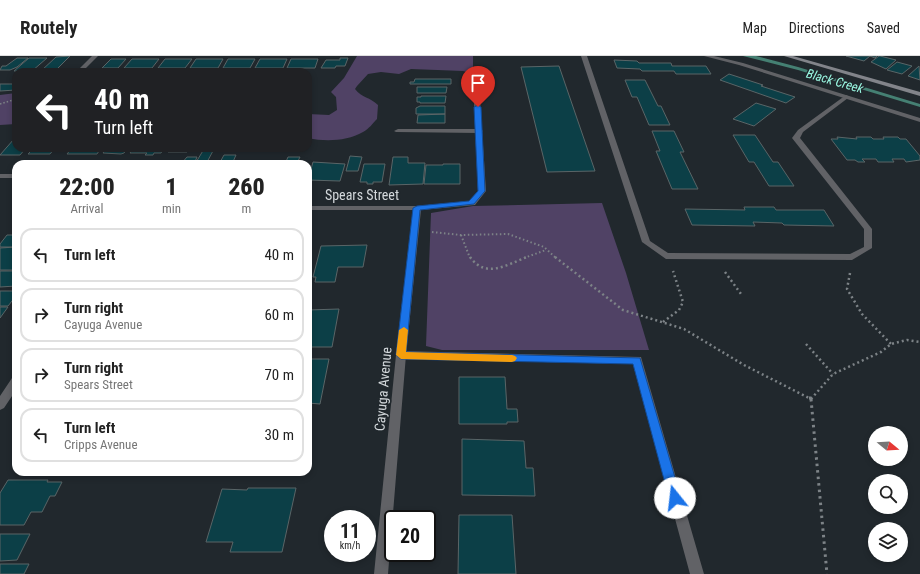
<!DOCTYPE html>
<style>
body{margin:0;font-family:"Roboto Condensed",sans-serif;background:#f2f2f2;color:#222;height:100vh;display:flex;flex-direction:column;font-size:15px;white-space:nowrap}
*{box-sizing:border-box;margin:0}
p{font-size:13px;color:#767676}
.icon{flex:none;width:22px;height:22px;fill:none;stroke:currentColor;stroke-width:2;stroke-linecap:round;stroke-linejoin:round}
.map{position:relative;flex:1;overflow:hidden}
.drawer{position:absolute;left:12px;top:104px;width:300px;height:316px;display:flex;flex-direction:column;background:#fff;border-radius:12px;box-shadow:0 2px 6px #0003}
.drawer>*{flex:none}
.top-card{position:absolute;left:12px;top:12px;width:300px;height:84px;border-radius:12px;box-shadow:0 2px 6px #0003;background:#202124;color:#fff;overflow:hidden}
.needle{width:26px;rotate:108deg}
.fabs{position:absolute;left:868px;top:370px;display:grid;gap:8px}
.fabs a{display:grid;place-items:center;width:40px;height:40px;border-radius:50%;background:#fff;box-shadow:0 2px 6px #0003;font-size:20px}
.speed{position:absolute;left:324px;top:454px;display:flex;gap:8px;font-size:20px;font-weight:700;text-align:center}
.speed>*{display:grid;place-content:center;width:52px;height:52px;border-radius:50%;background:#fff;box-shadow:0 2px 6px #0003;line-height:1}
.speed small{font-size:10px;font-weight:400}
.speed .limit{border:2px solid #111;border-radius:6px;background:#fff;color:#111}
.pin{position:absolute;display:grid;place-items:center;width:34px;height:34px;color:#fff;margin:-41px -17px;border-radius:50% 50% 50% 0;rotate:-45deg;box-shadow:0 0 4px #0007}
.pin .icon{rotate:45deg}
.me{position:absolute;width:44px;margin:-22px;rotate:344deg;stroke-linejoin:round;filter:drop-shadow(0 0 3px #0008)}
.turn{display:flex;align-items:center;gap:14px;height:84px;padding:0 16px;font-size:18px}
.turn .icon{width:52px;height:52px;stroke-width:2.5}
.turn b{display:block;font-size:28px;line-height:34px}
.eta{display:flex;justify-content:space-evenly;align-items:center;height:68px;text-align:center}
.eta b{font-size:24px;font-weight:800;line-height:28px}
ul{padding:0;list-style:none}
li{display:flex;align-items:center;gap:12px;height:54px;margin:0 8px 6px;padding:0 8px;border:2px solid #e0e0e0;border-radius:12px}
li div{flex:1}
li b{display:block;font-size:15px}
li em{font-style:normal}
header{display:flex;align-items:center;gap:24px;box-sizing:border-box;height:56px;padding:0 20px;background:#fff;border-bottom:1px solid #e0e0e0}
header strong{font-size:19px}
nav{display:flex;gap:22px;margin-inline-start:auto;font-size:14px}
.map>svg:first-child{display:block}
.green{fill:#504265}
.water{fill:#458073}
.building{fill:#0c3f47;stroke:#5a6567}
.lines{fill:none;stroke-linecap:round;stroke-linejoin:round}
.path-far3{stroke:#7d8387;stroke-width:1.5;stroke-dasharray:1.5 2;stroke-linecap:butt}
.path-far2{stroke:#7d8387;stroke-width:2;stroke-dasharray:1.5 2.5;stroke-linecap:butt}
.path-far1{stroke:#7d8387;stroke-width:2.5;stroke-dasharray:2 3;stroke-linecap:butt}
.path{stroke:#7d8387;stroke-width:3;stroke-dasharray:2.5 4;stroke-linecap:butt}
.lane{fill:#616266;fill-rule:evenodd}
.street{fill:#616266;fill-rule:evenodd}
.secondary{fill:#82848a;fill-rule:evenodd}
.route{fill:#1a73e8;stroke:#114b97}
.slow{fill:#f59e0b}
.labels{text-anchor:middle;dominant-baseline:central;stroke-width:3;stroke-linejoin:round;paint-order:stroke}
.far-water-label{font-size:13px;font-style:italic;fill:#9bfae4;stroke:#21282d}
.street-label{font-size:14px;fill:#d3d8db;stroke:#21282d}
</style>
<header>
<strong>Routely</strong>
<nav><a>Map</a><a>Directions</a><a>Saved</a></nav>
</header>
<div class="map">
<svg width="920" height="518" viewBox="0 0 920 518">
<rect width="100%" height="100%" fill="#21282d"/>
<path class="green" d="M357,0H473V18L463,15L411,13L399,18L381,16L368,18L357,30L355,33C362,42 370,41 378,49L377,63C373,67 369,73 363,76C347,85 326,86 308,82V58L329,59L337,54L336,41L331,36L344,22Z
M16,37V68L0,69V39Z
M602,147L626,217L649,294H442L426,290L431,157L473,150Z"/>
<path class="water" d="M743,0H756L798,11L920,48V51L798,14Z"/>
<path class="building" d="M70,0L55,15H41L56,1Z
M846,0H877L875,2L870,0L864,5Z
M879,0H880L896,4L886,13L871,6Z
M17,2H28L17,11L10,14H0L2,10H6Z
M29,2H47L32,15H14Z
M340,2H348L345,10H336L335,12H321L326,4H340Z
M111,3H126L118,12H102Z
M132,3H159L152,12H124Z
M165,3H192L185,12H158Z
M196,3H223L218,12H190Z
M228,3H255L250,12H223Z
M260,3H287L283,12H255Z
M291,3H318L315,12H287Z
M614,4L637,5L639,7H671L672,10H706L711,18H676L674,15H642L640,13L617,12Z
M897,6L912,10L902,18L887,14Z
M559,10L595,115L547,116L521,11Z
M919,10L920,24L908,20Z
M729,18L763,29L761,30L795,41L786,47L720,24Z
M415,23H451V28H410V26H414Z
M625,24H645L658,50H661L670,69H649L637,41H632Z
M0,28H16V34L0,35Z
M417,31H447L446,37H417Z
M421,40H446L445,47H420V46H417V41H421Z
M756,47L776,53L754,70L733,63Z
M420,50H445V58H416V52Z
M445,58V67H417L418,59Z
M652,75H674L684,96H680L698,133H672L656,95H660Z
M733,79H755L773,106H778L794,130H769L754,106H749Z
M837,81L857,83L856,81H871L873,83H884L883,81H898L900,83H906L920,100V104L906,106L904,103H892L894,106H878L876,103H862L865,106H858L855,104H847L831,83H838Z
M14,83H16V92H26L20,99H0Z
M34,92H55L50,98H28Z
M72,92H101L97,98H67Z
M107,92H128L124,97L121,98L103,97Z
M134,92H164L161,97H154L153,99H145L147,97H130Z
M171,92H190L187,96H168Z
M204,93H214L206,108H195Z
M224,99H236L232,108H219Z
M350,100L362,101L358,115H346Z
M187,101H197L194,108H181Z
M288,101H300L298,105H303L302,108H285Z
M393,101H408V107H425L423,128L389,129Z
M313,106L345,108L340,125L308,124Z
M364,108H385L382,126H373V128H367V126H360Z
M443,108H460V128H424L426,109H443Z
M744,151H774L776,154H824L834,170L784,169L782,167L753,166L755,170L692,169L685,153L745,154Z
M16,177V191H0V188L7,179H15Z
M367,189L363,211H338L335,226H315L316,221H313L321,190Z
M16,191V214H0V192Z
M0,215H16V230L0,231Z
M0,235H16V240L8,250H0Z
M0,251H8L0,262Z
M339,253L332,291H308V254Z
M308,303H329L320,348L308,347Z
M459,321H505L507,353H517L518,366H507V368H459Z
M462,383L524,385L526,412H533L535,440L462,439Z
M49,416H88L87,419H47Z
M8,424H48L47,426H62L55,440H50L42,456H31L24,469H0V437Z
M248,432H296L282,496H230L233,486H206L222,433L247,434Z
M459,459H512L516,518H458Z
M0,478H30L17,504L0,505Z
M0,508H29L24,518H0Z"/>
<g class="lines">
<path class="path-far3" d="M0,48L16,43"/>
<path class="path-far2" d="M432,176L461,179L508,178L544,191L556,202
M461,179L470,202
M524,202L546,194"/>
<path class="path-far1" d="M470,201C486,223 506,209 527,201
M555,201L623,254L684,273L744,309L811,343
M725,216L741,238
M850,217L847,233L862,258L891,288
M663,266L679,254L683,246L673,215
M806,288L833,318
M811,343L833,318L881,296L891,288L907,284L920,286"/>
<path class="path" d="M809,342H812
M811,343L827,518"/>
<path class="lane" d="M581,0H587L650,185L668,197L850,198L864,191V173L792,82L798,74L846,39L848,40V42L803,76L800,82L872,173V192L852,204L666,203L642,186Z
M398,73H479L483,75L479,77L396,76L394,75Z
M401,295L641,301L704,518H690L633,308L401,303L397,302L396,299L397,296Z"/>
<path class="street" d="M92,0H98L82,16H76Z
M704,0H714L743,7L920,62V66L739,9Z
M476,25L479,27L486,135L475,149L421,154L406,299L388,518H374L396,299L413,154H308V150H417L470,145L478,135L473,27Z
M0,118H16V122H0Z
M16,321V334L4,352L0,354V340L12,322Z"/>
<path class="secondary" d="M784,0H793L920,36V40Z"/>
</g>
<path class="route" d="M478,49L481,51L485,135L474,148L420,154L406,296L640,302L681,442L679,445L675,447L671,445L669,442L633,308L401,303L396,299L413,152L417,150L469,145L478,135L474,51Z"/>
<path class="slow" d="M404,271L408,274L406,296L512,299L515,300L517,302L515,305L512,306L401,303L396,299L399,274Z"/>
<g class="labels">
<g class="far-water-label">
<text transform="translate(835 25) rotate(16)">Black Creek</text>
</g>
<g class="street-label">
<text x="362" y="139">Spears Street</text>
<text transform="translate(383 333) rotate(-85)">Cayuga Avenue</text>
</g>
</g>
</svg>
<div class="fabs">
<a><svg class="needle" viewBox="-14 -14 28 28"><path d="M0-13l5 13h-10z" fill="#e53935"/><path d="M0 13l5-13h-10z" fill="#767676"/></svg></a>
<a><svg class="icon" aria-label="search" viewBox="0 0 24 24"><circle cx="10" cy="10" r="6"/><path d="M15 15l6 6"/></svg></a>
<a><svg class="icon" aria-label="layers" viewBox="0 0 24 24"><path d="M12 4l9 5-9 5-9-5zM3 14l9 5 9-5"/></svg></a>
</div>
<div class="speed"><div>11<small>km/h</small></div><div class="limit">20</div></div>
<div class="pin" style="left:478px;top:51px;background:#d93025"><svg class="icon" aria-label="arrive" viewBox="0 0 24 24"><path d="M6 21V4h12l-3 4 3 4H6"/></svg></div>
<svg class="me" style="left:675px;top:442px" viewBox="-20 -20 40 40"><circle r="19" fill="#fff"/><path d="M0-13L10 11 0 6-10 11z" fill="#1a73e8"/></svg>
<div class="top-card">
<div class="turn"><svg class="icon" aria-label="left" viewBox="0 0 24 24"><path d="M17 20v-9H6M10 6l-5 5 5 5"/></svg><div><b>40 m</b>Turn left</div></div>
</div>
<section class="drawer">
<div class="eta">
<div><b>22:00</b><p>Arrival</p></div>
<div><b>1</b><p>min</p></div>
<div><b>260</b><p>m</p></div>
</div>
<ul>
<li><svg class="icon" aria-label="left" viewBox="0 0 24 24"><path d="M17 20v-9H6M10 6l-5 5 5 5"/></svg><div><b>Turn left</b></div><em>40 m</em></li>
<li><svg class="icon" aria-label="right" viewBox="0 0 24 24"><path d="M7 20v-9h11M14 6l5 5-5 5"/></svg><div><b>Turn right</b><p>Cayuga Avenue</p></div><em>60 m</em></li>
<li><svg class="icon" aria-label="right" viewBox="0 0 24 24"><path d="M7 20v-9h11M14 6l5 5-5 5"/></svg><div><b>Turn right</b><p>Spears Street</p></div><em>70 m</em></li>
<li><svg class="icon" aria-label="left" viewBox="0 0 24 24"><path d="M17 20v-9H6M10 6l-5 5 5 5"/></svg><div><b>Turn left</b><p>Cripps Avenue</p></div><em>30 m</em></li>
</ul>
</section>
</div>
